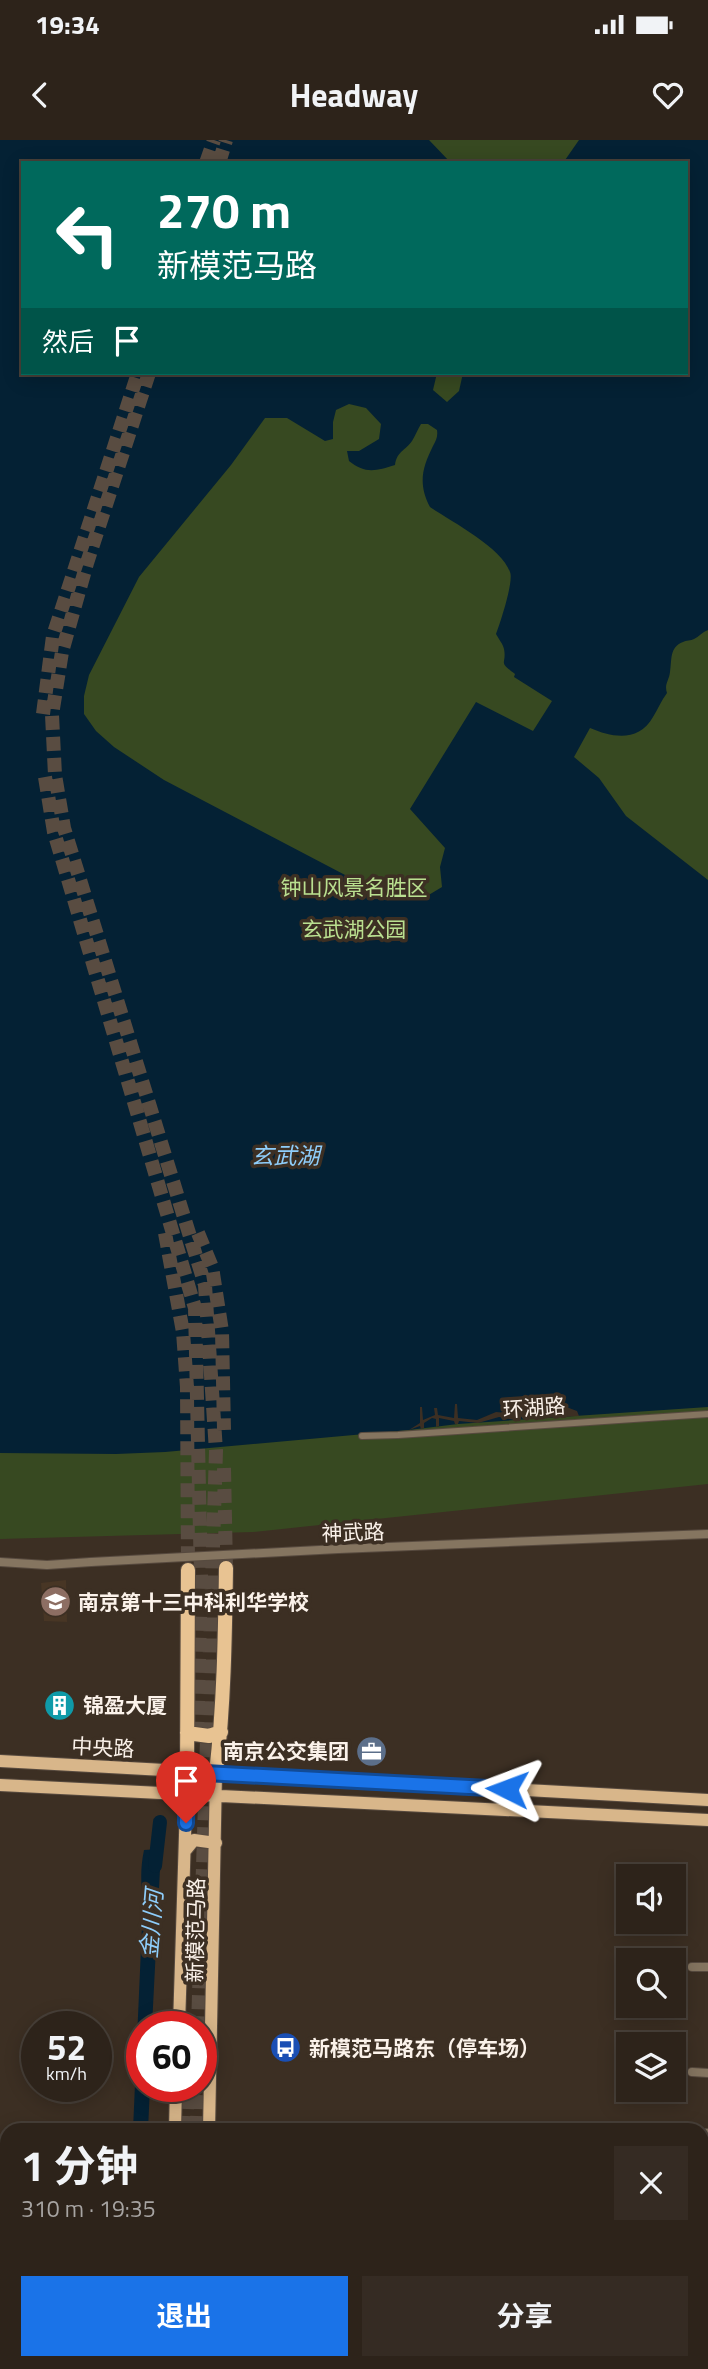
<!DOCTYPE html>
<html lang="zh">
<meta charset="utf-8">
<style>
body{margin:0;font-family:"Titillium Web","Noto Sans SC",sans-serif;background:#352b23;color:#f1f3f6;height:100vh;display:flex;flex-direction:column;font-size:26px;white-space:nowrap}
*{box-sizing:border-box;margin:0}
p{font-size:23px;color:#a7a4a2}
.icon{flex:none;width:38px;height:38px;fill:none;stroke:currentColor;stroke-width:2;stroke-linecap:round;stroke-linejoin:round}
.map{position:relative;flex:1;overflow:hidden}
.panel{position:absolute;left:0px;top:1983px;width:709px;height:247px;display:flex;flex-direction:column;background:#2d231a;border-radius:21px 21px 0 0;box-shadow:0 4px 18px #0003,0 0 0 2px #484039}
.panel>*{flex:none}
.top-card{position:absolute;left:21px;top:21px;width:667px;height:214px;border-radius:0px;box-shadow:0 4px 18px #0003,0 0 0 2px #484039;background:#00695c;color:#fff;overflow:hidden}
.controls{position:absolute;left:616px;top:1724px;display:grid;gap:14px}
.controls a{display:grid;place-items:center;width:70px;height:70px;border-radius:0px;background:#2d231a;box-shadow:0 4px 18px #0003,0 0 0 2px #484039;font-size:35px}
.speed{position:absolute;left:21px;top:1871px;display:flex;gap:14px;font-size:35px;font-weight:700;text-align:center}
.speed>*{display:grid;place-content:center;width:91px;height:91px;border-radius:50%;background:#2d231a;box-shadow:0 4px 18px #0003,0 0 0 2px #484039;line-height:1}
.speed small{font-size:18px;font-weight:400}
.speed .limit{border:10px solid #d22;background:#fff;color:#111}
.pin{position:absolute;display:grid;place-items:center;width:60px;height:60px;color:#fff;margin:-72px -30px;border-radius:50% 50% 50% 0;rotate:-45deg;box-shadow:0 0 7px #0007}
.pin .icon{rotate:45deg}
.me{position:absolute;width:77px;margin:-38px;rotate:273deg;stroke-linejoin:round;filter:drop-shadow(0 0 5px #0008)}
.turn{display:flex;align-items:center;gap:24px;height:147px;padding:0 21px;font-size:32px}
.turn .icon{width:91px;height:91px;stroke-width:2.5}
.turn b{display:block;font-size:49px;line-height:60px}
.then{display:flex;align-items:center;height:66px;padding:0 21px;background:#0003;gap:14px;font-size:26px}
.round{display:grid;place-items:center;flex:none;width:74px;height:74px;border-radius:0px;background:#352b23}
.summary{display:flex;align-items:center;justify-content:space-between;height:119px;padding:0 21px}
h1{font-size:42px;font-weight:700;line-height:52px}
.button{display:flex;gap:14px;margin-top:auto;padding:14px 21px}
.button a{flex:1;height:80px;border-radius:0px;background:#1a73e8;color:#fff;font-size:28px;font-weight:700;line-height:80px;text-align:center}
.button a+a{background:#352b23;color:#f1f3f6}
.status{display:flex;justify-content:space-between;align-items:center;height:49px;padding:0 35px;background:#2d231a;direction:ltr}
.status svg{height:19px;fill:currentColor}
header{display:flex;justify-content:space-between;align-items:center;height:91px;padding:0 21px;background:#2d231a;font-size:32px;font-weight:700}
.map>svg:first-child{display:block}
.built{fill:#483625}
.green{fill:#374921;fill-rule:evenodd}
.water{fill:#042134;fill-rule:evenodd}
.pier{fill:#3c2f23}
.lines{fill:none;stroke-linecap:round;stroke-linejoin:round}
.river{stroke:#042134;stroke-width:14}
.trunk-tunnel{stroke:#594c41;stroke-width:14;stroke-dasharray:14 7;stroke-linecap:butt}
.pedestrian-casing{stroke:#574a3f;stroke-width:8}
.minor-casing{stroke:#574a3f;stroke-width:10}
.tertiary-casing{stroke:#574a3f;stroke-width:12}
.primary-casing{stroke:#574a3f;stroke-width:14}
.trunk-casing{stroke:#574a3f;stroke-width:16}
.pedestrian{stroke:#857560;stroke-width:6}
.minor{stroke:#857560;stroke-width:8}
.tertiary{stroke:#857560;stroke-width:10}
.primary{stroke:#d8b68a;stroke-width:12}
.trunk{stroke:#e8c392;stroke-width:14}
.minor-bridge-casing{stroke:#574a3f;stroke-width:10;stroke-linecap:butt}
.minor-bridge{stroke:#857560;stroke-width:8}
.route-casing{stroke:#114b97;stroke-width:18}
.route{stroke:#1a73e8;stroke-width:12}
.labels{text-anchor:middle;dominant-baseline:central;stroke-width:7;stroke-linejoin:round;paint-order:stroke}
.park-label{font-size:21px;fill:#bae090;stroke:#3c2f23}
.street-label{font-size:21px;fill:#fbf2ea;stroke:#3c2f23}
.poi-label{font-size:21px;font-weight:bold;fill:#fbf2ea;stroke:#3c2f23;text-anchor:start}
.water-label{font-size:23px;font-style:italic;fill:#8ecdfa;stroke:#3c2f23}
</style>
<div class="status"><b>19:34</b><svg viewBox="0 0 49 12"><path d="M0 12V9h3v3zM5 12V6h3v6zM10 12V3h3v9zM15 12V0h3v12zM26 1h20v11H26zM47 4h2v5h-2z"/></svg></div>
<header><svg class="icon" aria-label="back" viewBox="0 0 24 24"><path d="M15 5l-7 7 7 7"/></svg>Headway<svg class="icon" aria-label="heart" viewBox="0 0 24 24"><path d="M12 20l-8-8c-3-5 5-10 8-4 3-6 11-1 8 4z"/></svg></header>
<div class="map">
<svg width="708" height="2229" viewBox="0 0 708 2229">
<rect width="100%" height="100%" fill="#3c2f23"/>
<path class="built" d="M66,1440L67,1482L44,1481L41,1443Z
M702,2138H708V2229H521V2222H702Z
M218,2222H418L470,2229H217Z"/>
<path class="green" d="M0,0H708V1344L253,1392L0,1399ZM23,23H686V233H23Z"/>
<path class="water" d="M0,0H429L451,23H23V233H437L433,250L447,262L459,251L463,233H686V23H563L579,0H708V490C702,492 699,497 694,499C691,501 686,500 683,502C669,507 672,521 670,532C669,541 664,544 667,553C661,561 658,569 653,577C639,602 613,598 590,588L574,617L599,638L626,676L708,740V1267L458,1284L409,1290L165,1312L116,1314L0,1313ZM349,264L366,268L381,284L379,299L359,311H347L349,321C365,334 376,331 395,325C397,311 405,311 412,301C415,296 418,289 421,284H428L437,290C438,297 436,300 433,306C422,328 418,344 430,367C452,382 501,407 510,432C514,441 500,484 496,494C498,498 503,504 504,509C507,525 497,521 515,534L514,537L552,561L533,591L476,562L410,669L445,708L440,727L442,747L427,756L409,754L347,736L164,640L114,607L96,591L84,574V556L89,535L139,437L231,325L265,278H287L325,301L333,299V282L336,270Z
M161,1709L152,1886H142V1946H150L148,1990H133L143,1763C141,1744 140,1729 144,1710Z"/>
<path class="pier" d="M455,1264H457L458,1278L477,1280L496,1272L507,1273V1275L515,1277L532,1269L561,1265L577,1271L579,1276L563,1277L562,1272L555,1273V1277L548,1278L547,1270L534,1271L515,1280L499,1277L478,1283L459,1281L458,1284H455L454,1281L439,1278V1286L436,1287V1279L432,1278L424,1283V1288L421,1289L420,1286L409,1290L420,1283V1267H422L423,1280L435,1275L434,1268H437L438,1275L454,1278Z"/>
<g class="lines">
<path class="river" d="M155,1726L160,1682"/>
<path class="trunk-tunnel" d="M206,23L214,0
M219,23L226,0
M149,233L87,423L62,512L52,575L55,635L64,688L205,1145L216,1311L198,1886
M43,574L53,496L138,233
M45,637L54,692L195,1168L201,1438L197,1600
M165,1093L183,1192L187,1247L188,1430
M198,1093L212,1127L222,1191L224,1290
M224,1328L226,1428
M186,1990L188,1946
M197,1990L198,1946"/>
<defs>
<path id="pedestrian" d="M362,1296L398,1295L708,1274"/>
<path id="minor" d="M338,1409L708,1394
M0,1422L47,1425L91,1422
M692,1827H708
M692,1932L708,1933
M702,1993H708"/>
<path id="tertiary" d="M0,2035H7"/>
<path id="primary" d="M0,1621L708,1660
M0,1645L708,1680
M185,1711L194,1700L216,1703
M179,1886L187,1632
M175,1990L176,1946
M209,1990L216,1633
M166,2229V2222
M205,2229V2222"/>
<path id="trunk" d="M187,1593L209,1596L221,1592
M187,1632L188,1430
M216,1633C224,1565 225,1496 226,1428
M179,2229V2222
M191,2229V2222"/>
</defs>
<use href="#pedestrian" class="pedestrian-casing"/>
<use href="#minor" class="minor-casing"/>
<use href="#tertiary" class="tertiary-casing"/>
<use href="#primary" class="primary-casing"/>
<use href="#trunk" class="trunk-casing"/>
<use href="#pedestrian" class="pedestrian"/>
<use href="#minor" class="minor"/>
<use href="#tertiary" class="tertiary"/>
<use href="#primary" class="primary"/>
<use href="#trunk" class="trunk"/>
<defs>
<path id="minor-bridge" d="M91,1422L338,1409"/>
</defs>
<use href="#minor-bridge" class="minor-bridge-casing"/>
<use href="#minor-bridge" class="minor-bridge"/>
</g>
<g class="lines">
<defs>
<path id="route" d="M186,1683L187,1632L507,1649"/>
</defs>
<use href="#route" class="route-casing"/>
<use href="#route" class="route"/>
</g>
<defs>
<symbol id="university-disc" viewBox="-11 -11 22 22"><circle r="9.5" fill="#8d6e63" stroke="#3c2f23"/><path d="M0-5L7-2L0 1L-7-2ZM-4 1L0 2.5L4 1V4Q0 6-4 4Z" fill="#fff"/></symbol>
<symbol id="building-disc" viewBox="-11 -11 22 22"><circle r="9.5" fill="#0f9aa8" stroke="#3c2f23"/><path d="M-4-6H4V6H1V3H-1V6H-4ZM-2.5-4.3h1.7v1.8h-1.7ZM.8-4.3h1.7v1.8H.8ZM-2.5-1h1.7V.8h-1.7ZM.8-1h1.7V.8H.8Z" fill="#fff"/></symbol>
<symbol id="office-disc" viewBox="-11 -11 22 22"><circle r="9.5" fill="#5c6f8a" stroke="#3c2f23"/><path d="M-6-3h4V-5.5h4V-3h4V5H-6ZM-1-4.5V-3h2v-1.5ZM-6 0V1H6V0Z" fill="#fff"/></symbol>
<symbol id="bus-disc" viewBox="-11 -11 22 22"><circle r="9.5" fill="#1a4fb4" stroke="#3c2f23"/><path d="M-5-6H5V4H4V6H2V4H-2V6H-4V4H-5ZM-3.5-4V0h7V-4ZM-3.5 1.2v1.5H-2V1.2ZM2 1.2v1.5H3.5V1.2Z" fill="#fff"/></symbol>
</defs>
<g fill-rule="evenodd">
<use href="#university-disc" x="38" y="1444" width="35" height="35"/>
<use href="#building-disc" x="42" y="1548" width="35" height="35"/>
<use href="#office-disc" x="354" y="1594" width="35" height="35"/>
<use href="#bus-disc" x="268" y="1890" width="35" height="35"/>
</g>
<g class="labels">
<g class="park-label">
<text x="354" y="747">钟山风景名胜区</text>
<text x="354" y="789">玄武湖公园</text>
</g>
<g class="street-label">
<text transform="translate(534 1267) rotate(-4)">环湖路</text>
<text transform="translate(353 1392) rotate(-2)">神武路</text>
<text transform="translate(103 1607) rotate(3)">中央路</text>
<text transform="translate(195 1790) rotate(-89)">新模范马路</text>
</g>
<g class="poi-label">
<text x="78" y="1462">南京第十三中科利华学校</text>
<text x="83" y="1565">锦盈大厦</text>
<text x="349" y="1611" text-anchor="end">南京公交集团</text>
<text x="309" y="1908">新模范马路东（停车场）</text>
</g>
<g class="water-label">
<text x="285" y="1015">玄武湖</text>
<text transform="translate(151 1784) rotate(-85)">金川河</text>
</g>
</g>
</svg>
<div class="controls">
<a><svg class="icon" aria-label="sound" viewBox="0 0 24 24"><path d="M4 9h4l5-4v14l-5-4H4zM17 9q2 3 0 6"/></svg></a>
<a><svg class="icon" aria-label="search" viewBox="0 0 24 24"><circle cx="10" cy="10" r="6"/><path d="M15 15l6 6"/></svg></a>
<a><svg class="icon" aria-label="layers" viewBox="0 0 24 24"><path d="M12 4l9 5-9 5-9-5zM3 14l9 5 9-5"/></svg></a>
</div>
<div class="speed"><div>52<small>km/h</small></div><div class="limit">60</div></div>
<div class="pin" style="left:186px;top:1683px;background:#d93025"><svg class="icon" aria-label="arrive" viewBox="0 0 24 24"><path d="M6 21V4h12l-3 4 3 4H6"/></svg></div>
<svg class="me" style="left:507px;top:1649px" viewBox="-20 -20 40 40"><path d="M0-17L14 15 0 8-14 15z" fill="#1a73e8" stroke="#fff" stroke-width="4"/></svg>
<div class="top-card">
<div class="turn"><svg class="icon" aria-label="left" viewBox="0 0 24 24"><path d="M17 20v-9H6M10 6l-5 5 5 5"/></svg><div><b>270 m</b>新模范马路</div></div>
<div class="then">然后<svg class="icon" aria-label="arrive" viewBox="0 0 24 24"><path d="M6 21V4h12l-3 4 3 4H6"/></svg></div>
</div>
<section class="panel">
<div class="summary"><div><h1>1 分钟</h1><p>310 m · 19:35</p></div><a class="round"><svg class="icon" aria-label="close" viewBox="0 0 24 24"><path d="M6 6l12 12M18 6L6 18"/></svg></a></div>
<div class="button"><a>退出</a><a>分享</a></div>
</section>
</div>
